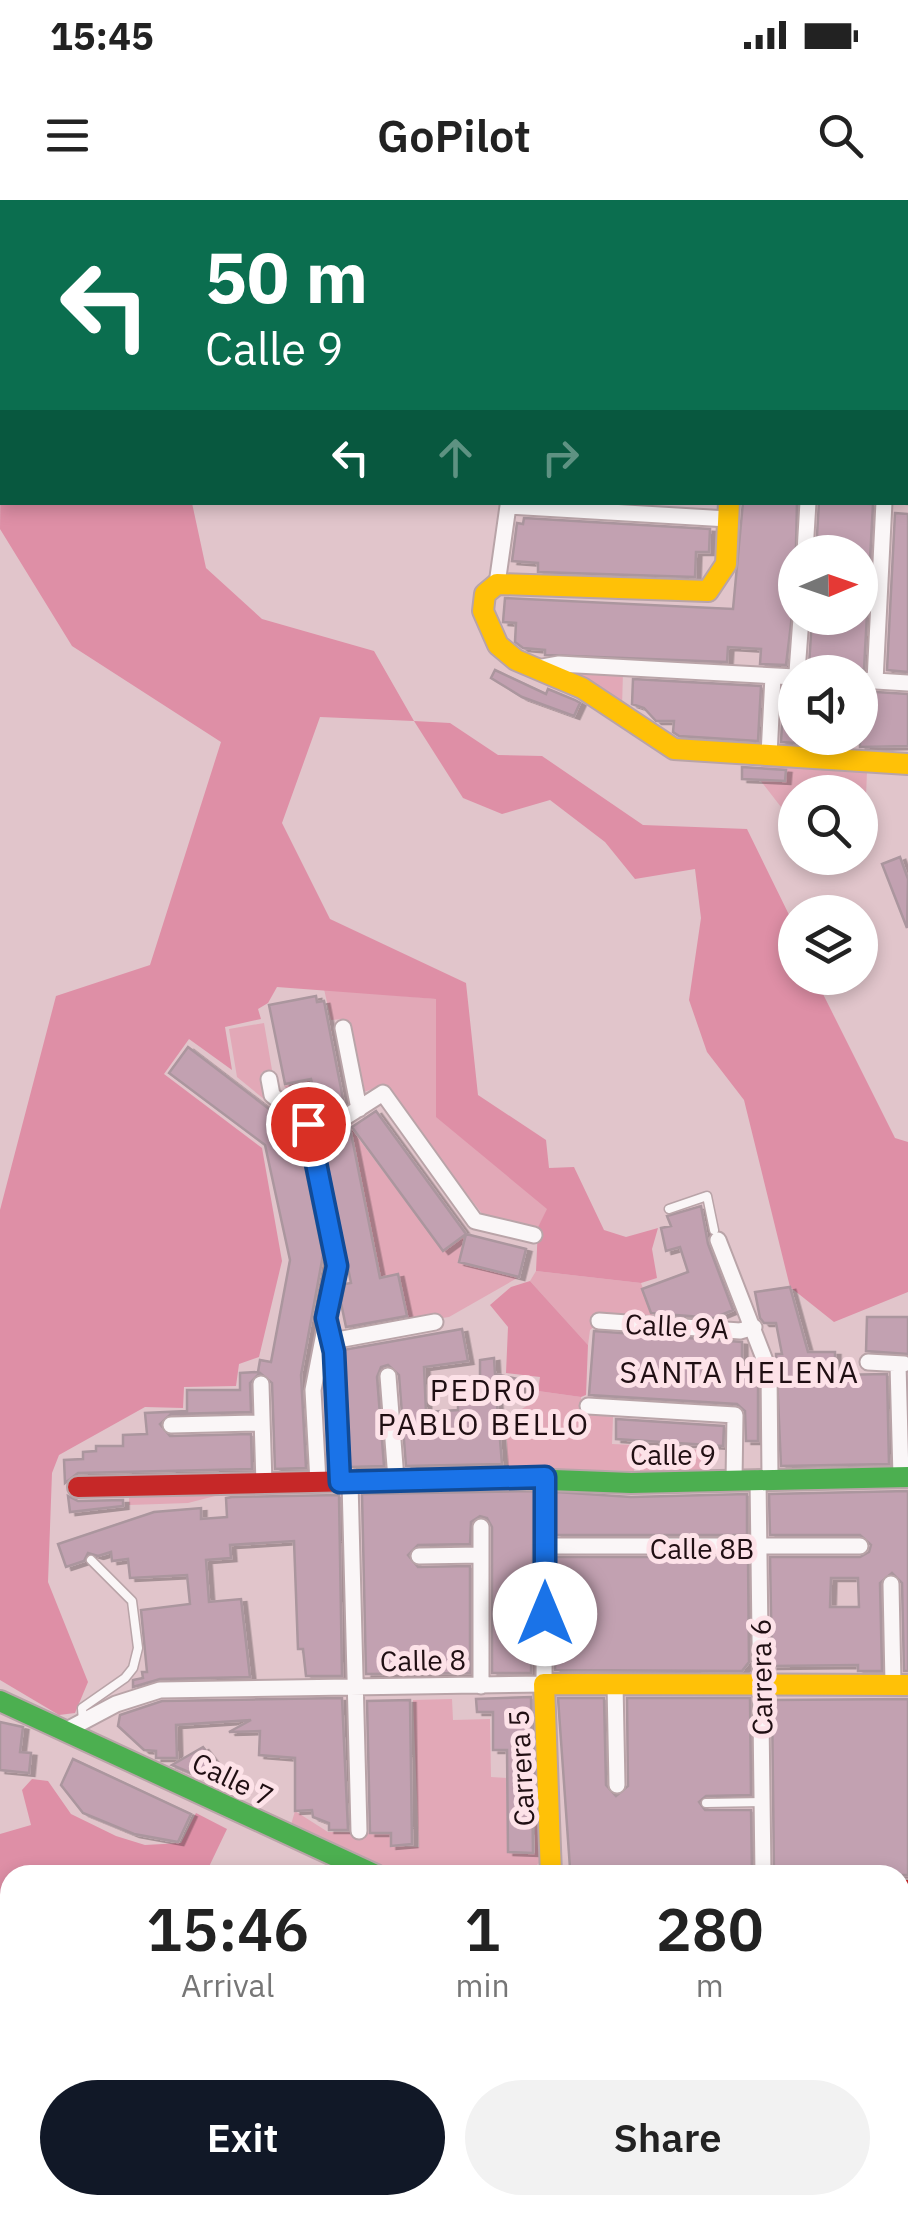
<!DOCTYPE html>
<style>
body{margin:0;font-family:"IBM Plex Sans",sans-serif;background:#f2f2f2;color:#222;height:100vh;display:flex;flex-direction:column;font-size:38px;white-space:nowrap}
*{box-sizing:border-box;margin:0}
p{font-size:32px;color:#767676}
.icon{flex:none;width:55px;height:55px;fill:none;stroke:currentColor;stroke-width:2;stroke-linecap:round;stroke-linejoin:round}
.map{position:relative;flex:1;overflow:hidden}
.sheet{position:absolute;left:0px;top:1665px;width:910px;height:350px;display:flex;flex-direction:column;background:#fff;border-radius:30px 30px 0 0;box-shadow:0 5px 15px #0003}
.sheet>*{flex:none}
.top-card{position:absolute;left:0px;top:0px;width:910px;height:305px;box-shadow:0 5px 15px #0003;background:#0b6e4f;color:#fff;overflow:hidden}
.needle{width:65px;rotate:88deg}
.fabs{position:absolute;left:778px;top:335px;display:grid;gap:20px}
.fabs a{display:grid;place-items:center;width:100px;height:100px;border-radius:50%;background:#fff;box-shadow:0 5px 15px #0003;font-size:50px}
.pin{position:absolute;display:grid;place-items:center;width:85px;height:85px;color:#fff;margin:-42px;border:5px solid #fff;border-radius:50%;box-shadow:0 2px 10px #0007}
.me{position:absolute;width:110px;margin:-55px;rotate:0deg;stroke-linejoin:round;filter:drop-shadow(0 0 8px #0008)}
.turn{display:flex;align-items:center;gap:35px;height:210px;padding:0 40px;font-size:45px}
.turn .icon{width:130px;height:130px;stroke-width:2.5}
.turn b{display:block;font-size:70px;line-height:85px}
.lanes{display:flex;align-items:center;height:95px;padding:0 40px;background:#0003;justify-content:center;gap:50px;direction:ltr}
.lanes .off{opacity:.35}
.eta{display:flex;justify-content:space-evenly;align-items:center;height:170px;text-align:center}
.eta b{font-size:60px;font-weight:600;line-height:70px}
.primary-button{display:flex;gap:20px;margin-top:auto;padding:20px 40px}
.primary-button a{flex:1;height:115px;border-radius:60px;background:#111827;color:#fff;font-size:40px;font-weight:600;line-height:115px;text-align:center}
.primary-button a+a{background:#f2f2f2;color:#222}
.status{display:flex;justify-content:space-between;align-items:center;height:70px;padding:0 50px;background:#fff;direction:ltr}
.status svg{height:28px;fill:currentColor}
header{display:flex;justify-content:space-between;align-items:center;height:130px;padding:0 40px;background:#fff;font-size:45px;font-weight:600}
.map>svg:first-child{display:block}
.green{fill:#e2a8b7}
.forest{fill:#de8fa6}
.building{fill:#c2a1b1;stroke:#ab969e;stroke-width:2.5;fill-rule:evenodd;filter:url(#shadow)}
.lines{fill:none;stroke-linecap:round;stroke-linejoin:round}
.lane-casing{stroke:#b9a4a8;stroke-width:11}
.street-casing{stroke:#b9a4a8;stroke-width:19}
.fast-casing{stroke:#b9a4a8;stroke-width:24}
.slow-casing{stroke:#b9a4a8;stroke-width:24}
.jam-casing{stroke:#b9a4a8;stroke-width:24}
.lane{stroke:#faf6f7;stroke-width:8}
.street{stroke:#faf6f7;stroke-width:15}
.fast{stroke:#4caf50;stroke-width:20}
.slow{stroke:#ffc107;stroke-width:20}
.jam{stroke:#c62828;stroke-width:20}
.route-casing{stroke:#114b97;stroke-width:25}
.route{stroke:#1a73e8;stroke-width:18}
.labels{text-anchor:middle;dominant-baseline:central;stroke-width:10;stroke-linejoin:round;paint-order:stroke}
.street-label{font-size:28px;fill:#200f13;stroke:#fde2e8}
.neighbourhood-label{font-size:30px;letter-spacing:2.5px;fill:#200f13;stroke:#fde2e8}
</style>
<div class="status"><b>15:45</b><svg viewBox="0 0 49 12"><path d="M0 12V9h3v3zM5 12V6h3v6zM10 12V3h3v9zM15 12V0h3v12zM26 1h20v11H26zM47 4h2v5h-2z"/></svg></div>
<header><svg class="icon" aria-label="menu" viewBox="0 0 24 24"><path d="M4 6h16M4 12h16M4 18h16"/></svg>GoPilot<svg class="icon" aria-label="search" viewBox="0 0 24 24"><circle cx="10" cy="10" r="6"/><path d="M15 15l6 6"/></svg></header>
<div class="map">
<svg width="908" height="2015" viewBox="0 0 908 2015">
<defs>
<filter id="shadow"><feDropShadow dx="5.5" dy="3" stdDeviation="0" flood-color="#0004"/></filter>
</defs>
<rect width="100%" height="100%" fill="#e1c5cb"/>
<path class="green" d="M560,469L623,472L622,507Z
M761,566L867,571L865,623L860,622V592H795V625L760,580Z
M324,789L436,799V916L548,1009L538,1027L483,1015L384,885L361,893L343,819L331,820Z
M264,823L272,870L261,873L265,900L237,877L229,829Z
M312,879L318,912L305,909L284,886Z
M350,927L442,1050L466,1034L459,1062L519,1077L449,1117L409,1123L398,1075L380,1078Z
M536,1071L641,1083L654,1120L595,1126L590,1130L588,1145L530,1081Z
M538,1191L581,1197L582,1213L613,1217L612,1244L635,1245L634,1271L508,1268L506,1219L536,1200Z
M640,1249L706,1250L705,1273L640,1271Z
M238,1290L188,1303L129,1305V1294Z
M452,1499L453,1520L490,1519L491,1577L507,1578L508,1651L535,1653V1501L545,1657L529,1673C474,1674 413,1680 360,1662C336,1654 313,1639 290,1628L295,1611L328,1632L391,1633L392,1646L419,1647L413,1500Z"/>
<path class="forest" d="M531,0H908V230V2Z
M2,159V302L192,303L206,368L262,419L374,451L414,521L450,523L498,555L542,556L643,625L747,629L795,727V778H815L895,938L908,942V1092L834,1122L790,1087L744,900L707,852L689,800L701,718L695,669L635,679L605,642L550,600L502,614L463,598L414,521L320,517L282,623L330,719L466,783L478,895L546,940L549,968L574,967L604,1030L626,1037L658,1028L652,1049L657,1078L641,1083L536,1071L538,1027L547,1009L436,917V799L277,787L268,803L258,809L261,819L225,827L232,870L189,839L164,874L262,948L282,1061L259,1157L239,1164L236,1186L184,1187L183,1208L145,1207L59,1255L52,1273L48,1382L88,1482L75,1513L59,1515L0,1480V1010L56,796L150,765L221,542L72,446L0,329Z
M530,1081L588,1145L586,1195L581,1197L538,1191L540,1177L506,1173L508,1127L490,1105L511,1087Z
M32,1579L48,1581L71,1614L116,1636L145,1645L181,1643L196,1613L227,1629L205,1675H10V1700L0,1706V1634L31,1625L22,1590Z
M900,1997L908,2015H837L824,2005H900Z
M668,2005H731L746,2015H673Z"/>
<path class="building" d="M743,302H797L795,391L786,465L760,464L761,449L728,447L727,462L545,455V450L523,448L515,442L516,423L503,422L505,398L733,409Z
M819,302L873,304L864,469L852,472L809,466L812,418H860V352H816Z
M895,313L908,314V472L887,470Z
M524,318L710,329L709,352H696L695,377L538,372V363L512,361L517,323L523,324Z
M495,470L546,494L548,489L575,500L580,503L574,516L522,497L491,478Z
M633,479L761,486L758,541L679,536L673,532L674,521H656L644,508L632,504Z
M784,488H795V543L781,542Z
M860,491L908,494V546L860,547Z
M742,567L786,570L785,581L742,579Z
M900,657L908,679L907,728L882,664Z
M316,796L317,802L324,801L344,904L318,910L311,879L285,884L269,805Z
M188,847L286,922L273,940L299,937L323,1055L301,1175L306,1268L275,1269L272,1183L260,1173L250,1183L251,1212L171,1214L160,1224L170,1236L251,1234L252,1269L78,1273L65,1283L64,1260L83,1259V1252L96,1251V1246H123V1235L147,1234L145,1213L187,1211V1190H240V1173L258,1172L260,1160L271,1162L290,1060L265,945L169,873Z
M376,911L466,1034L443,1051L352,927Z
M350,928L380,1078L398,1074L407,1116L346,1127L341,1103L345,1084L351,1083L321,933Z
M701,1006L708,1044L733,1110L714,1118L651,1113L642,1089L688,1072L680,1047L666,1051L661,1028L671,1026L667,1016Z
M466,1034L526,1049L519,1077L459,1062Z
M790,1087L808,1152H835V1175L887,1174L889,1264L781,1266L776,1154H782L776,1123H764L760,1118L755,1092Z
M867,1117H908V1154L866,1151Z
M462,1129L468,1161L424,1167L426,1212L458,1210V1193L480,1191V1160L494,1158L495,1174L522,1180L519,1197L496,1192L502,1264L406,1266L399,1175L388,1165L381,1167L377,1177L384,1266L349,1267L343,1150Z
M594,1131L742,1142V1174L758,1173V1241H746L745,1211L737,1204L589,1195Z
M616,1219L724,1226L723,1246L616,1239Z
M534,1291L531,1473H492V1327L487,1318L480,1316L471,1322L470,1344L418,1345L408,1355L418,1367L470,1366V1473L366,1474L362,1294Z
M908,1291V1471H904L902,1383L892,1373L880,1383L882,1471H858V1465L772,1466L770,1357H860L869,1352L871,1345L860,1335H770L769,1294ZM831,1378H858L859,1407H830Z
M556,1292L631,1297L747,1294V1335H556Z
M339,1295L342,1476H306L303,1449H298L294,1341L230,1345L231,1358L206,1360L209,1402L241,1399L250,1477L160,1479L133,1487V1480L143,1478L142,1472H147L141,1410L190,1404L187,1375L130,1378L128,1359L112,1361L111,1352L98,1356L88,1353L84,1361L66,1367L58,1344L154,1312L201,1308V1319L227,1317L226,1298L232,1297Z
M68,1296L78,1301L123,1300V1306L70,1312Z
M556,1357H748L749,1462L742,1471L555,1470Z
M531,1497L533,1653L508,1652L507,1550H493V1512H477L476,1499Z
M342,1498L348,1630H329V1623L313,1617L312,1610L295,1611V1558L259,1555L260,1531L229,1532L251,1520L176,1525L177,1558H156V1551L144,1550L118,1526L120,1515L162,1501Z
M558,1498H604L606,1585L616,1596L628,1586L627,1498H750L751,1595L706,1596L699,1602L705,1610H751L752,1675L570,1668Z
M908,1499V1675H774L772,1500Z
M410,1500L412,1644L391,1646V1633H370L367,1501Z
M0,1522L23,1527L20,1552L31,1553L29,1573L0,1570Z
M203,1547L222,1571L210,1581L172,1565Z
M73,1559L191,1614L178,1642L134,1634L83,1613L61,1585Z"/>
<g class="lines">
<defs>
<path id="lane" d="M669,1009L707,996L714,1030
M83,1522L82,1508L125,1478L133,1468L138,1448L132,1401L91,1360
M706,1603L763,1602
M259,2005L273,2009L272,2015
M273,2009L294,2015"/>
<path id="street" d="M908,295V296
M805,352L808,302
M497,384L508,306L728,319
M537,468L559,464L795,477
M797,472L801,418
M860,480L908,483
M875,481L884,302
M769,555L773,476
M343,828L359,909
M269,879L272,895L308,924L347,916L383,893L475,1021L534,1035
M308,924L337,1066L313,1190L318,1282
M718,1040L769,1171L770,1278
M327,1121C340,1173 331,1229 340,1282
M599,1121L740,1131L754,1127
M332,1141L435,1122
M868,1162L904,1164
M898,1164L901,1277
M388,1176L396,1279
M261,1184L264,1284
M588,1206L735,1215L734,1281
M171,1225L261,1223
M758,1278L763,1675
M350,1282L359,1631
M545,1346H860
M419,1356L481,1355
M891,1384L893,1484
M615,1484L617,1585
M481,1486V1327
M67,1530L116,1504L160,1490L544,1484L545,1277"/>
<path id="fast" d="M498,1278L631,1283L908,1277
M0,1501L376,1675"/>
<path id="slow" d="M729,302L726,364L708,391L497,384L485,394L483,411L498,445L516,460L582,488L674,549L908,564
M551,1675L544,1484L908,1485"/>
<path id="jam" d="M78,1287L498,1278
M900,1690H908"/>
</defs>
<use href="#lane" class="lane-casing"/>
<use href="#street" class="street-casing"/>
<use href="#fast" class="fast-casing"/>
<use href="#slow" class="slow-casing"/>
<use href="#jam" class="jam-casing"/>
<use href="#lane" class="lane"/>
<use href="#street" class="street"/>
<use href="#fast" class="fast"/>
<use href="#slow" class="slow"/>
<use href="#jam" class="jam"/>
</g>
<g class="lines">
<defs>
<path id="route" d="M308,924L337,1066L326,1118L334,1152L340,1282L545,1277V1414"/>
</defs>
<use href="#route" class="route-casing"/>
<use href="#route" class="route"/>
</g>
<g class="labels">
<g class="street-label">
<text transform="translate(677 1126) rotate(3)">Calle 9A</text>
<text x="673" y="1254">Calle 9</text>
<text x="702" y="1348">Calle 8B</text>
<text transform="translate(423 1460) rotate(-1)">Calle 8</text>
<text transform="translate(761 1477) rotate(-91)">Carrera 6</text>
<text transform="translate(521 1568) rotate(-93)">Carrera 5</text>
<text transform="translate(233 1579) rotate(26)">Calle 7</text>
</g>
<g class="neighbourhood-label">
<text x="740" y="1171">SANTA HELENA</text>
<text x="484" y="1189">PEDRO<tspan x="484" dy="34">PABLO BELLO</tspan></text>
</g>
</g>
</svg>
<div class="fabs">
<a><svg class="needle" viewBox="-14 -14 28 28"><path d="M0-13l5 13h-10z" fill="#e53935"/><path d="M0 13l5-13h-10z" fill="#767676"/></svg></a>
<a><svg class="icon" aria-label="sound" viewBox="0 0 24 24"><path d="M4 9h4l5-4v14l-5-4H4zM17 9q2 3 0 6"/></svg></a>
<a><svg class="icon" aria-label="search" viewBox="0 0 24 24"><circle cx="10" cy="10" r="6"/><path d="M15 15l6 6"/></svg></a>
<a><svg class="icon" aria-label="layers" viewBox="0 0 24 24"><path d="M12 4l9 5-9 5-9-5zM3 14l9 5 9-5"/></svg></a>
</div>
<div class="pin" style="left:308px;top:924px;background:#d93025"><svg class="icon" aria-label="arrive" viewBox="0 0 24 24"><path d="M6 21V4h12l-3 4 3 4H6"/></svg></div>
<svg class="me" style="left:545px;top:1414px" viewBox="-20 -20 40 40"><circle r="19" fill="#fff"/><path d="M0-13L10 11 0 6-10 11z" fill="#1a73e8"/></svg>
<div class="top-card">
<div class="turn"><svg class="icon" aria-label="left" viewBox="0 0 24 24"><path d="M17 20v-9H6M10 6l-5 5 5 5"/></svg><div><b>50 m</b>Calle 9</div></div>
<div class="lanes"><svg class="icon" aria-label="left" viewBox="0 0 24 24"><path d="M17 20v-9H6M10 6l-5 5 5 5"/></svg><svg class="icon off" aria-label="ahead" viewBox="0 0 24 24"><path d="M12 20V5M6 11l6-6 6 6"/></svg><svg class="icon off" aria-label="right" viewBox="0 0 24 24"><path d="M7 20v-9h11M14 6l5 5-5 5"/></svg></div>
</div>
<section class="sheet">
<div class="eta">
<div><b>15:46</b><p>Arrival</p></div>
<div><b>1</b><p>min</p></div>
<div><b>280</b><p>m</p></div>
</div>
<div class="primary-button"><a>Exit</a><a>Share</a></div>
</section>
</div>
